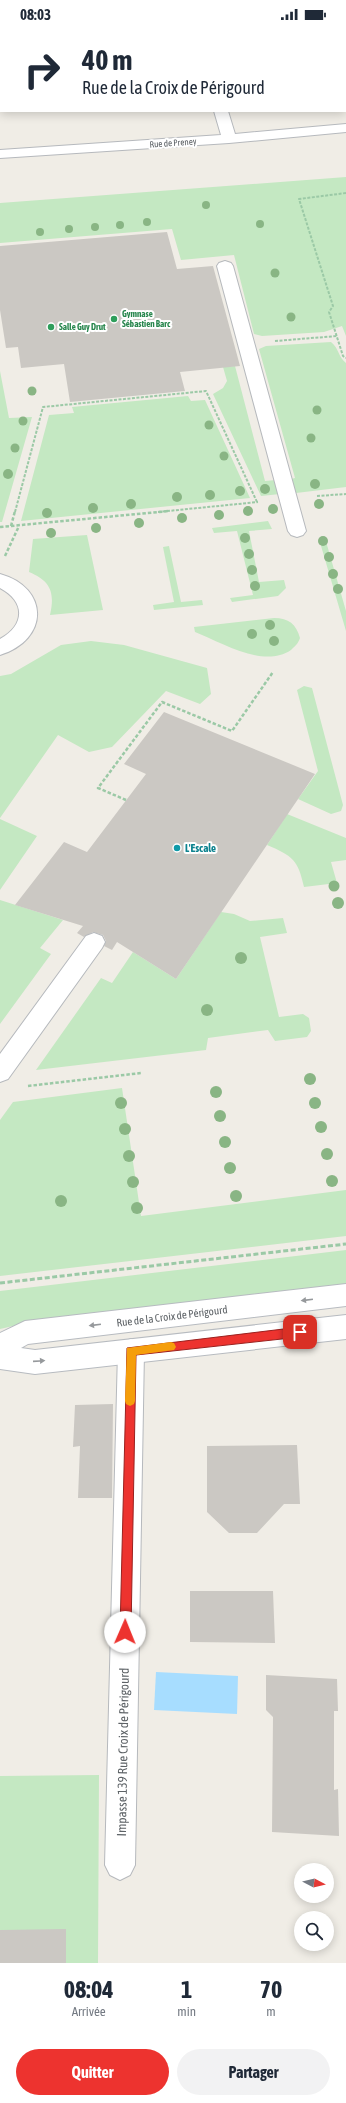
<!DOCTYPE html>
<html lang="fr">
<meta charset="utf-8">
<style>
body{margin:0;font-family:"Asap Condensed",sans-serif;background:#f2f2f3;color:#1f2937;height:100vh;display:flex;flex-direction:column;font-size:15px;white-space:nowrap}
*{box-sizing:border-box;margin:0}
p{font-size:13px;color:#747a83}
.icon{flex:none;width:22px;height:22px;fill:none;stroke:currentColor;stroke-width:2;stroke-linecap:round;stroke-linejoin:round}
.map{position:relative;height:1935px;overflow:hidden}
.sheet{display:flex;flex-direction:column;background:#fff;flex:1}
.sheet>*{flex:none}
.banner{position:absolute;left:0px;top:0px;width:346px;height:84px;box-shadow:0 2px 10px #0003;background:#fff;color:#1f2937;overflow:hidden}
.needle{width:26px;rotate:97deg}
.tools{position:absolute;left:294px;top:1835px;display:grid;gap:8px}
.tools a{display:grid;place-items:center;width:40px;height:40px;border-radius:50%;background:#fff;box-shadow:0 2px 10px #0003;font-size:20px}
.pin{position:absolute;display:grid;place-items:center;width:34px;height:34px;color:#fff;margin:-17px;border-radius:8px;box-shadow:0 2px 6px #0006}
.me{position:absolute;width:44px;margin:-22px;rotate:1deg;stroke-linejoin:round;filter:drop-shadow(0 0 3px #0008)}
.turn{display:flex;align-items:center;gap:14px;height:84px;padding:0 16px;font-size:18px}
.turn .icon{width:52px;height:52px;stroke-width:2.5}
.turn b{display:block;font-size:28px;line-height:34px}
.eta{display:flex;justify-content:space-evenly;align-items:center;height:68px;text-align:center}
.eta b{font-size:24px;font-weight:700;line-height:28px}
.action{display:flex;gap:8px;margin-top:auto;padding:8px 16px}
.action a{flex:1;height:46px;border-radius:24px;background:#ed332f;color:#fff;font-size:16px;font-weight:700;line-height:46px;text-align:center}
.action a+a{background:#f2f2f3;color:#1f2937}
.status{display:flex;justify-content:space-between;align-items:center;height:28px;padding:0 20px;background:#fff;direction:ltr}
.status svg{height:11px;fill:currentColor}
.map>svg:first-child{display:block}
.green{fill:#c4e8c2}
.water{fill:#a7ddff}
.building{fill:#cbc8c3}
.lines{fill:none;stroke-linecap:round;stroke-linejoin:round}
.lane-casing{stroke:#b6b9bd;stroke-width:2}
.street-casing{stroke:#b6b9bd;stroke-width:2}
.secondary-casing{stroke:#b7bbc0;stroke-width:2}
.path-far2{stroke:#9bc9a6;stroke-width:2;stroke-dasharray:3 1.5;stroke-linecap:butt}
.path-far1{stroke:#9bc9a6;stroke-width:2.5;stroke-dasharray:3.5 2;stroke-linecap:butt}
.path{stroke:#9bc9a6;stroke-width:3;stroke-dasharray:5 2.5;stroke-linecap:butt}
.lane{fill:#fff;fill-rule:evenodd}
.street{fill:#fff;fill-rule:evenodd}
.secondary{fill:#fff;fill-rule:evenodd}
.tree{fill:#89b584}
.oneway{fill:#96999c}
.route{fill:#ed332f;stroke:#9a211f}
.slow{fill:#f59e0b}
.leisure-dot{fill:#2e9e5b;stroke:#fff;stroke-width:1.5}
.culture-dot{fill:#0f9aa8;stroke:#fff;stroke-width:1.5}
.labels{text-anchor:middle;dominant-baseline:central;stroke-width:4;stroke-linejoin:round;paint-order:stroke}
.far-street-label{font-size:9px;fill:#5d6266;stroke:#fff}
.far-leisure-label{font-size:9px;font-weight:bold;fill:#27864d;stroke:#fff;text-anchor:start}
.culture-label{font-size:11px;font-weight:bold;fill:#0d838f;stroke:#fff;text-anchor:start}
.street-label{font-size:11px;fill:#5d6266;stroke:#fff}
.near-street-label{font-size:13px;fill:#5d6266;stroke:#fff}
</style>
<div class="status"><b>08:03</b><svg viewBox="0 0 49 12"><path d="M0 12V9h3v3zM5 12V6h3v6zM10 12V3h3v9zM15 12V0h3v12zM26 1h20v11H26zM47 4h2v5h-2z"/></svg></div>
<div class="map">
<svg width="346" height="1935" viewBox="0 0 346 1935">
<rect width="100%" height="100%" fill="#f0ede6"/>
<path class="green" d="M346,149V308L342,298L324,304L262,308L254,306L234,227L181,232L172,201L0,215V175Z
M331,314C339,320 338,329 346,335V459L296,465L291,451L295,450L259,321L266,318Z
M235,338L265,453L276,452L280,466L261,468L213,366L223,360L227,353L223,339Z
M0,343L9,390L32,389L2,494H0Z
M188,368L191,373L205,372L250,470L21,493L49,387L74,385L72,379Z
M268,493L272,501L249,503L259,554L284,552L286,560L278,568L232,574L230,570L253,567L237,503L214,505L212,500Z
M87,507L103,582L50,587C55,565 51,553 29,544L33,511Z
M325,510L346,583V603L319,511Z
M169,518L181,574L202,572L203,577L154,582L153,577L174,574L163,519Z
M274,590C289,590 296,596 300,610C298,616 295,618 291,622C263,641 221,614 195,604L194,599Z
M91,613L124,617L207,640L211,666L200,676L166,663L112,719L89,724L58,707L0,790V648L11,646L61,617Z
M304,658L312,660L343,777L341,783L331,786L298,771L318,743L297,662Z
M287,786L346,810V832L331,834L337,855L304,859C298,832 293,828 267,817Z
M0,791L37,808L0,862Z
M0,872L63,892L40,920L51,926L0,996Z
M221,884L234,886L250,893L283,890L287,905L260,909L279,989L303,986L309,990L311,1003L307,1009L275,1013L268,1002L208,1010L206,1022L36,1042L101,950L112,955L133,924L176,951Z
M122,1060L141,1188L346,1162V1208L0,1248V1092L13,1074Z
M346,1222V1257L26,1295L0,1301V1263Z
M99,1747L98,1935H0V1748Z"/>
<path class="water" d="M156,1644L238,1648L237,1686L154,1682Z"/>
<path class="building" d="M167,204L177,241L213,238L240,338L180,344L185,363L70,374L64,336L21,340L18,319L6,320L0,282V218Z
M164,684L315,746L176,951L117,914L112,922L104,918L106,913L103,907L93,904L84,909L77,905L83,898L15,877L64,814L87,824L146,746L124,736Z
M113,1376L112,1470H78L80,1418L73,1419L75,1377Z
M297,1417L300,1476H284L257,1505H229L207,1484V1418Z
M190,1563H273L275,1615L190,1614Z
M266,1647L337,1651L338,1683H334V1762L338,1761L339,1808L272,1804L273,1689L266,1682Z
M66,1901V1935H0V1902Z"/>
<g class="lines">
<defs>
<path id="lane" d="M225,233L231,235L233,238L306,503L303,507L297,509L291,507L288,503L217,238L219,235Z
M94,905L102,908L105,914L102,920L8,1051L0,1054V1026L86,908Z"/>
<path id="street" d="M181,0H195L196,1H182Z
M214,83H228L235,106L346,96V104L229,115L0,130V122L221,107Z
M0,546C50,560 49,612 0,627V611C25,597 26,574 0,560Z
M131,1311L140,1315L144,1323L135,1837L130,1847L120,1852L110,1847L105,1837L118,1323L122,1315Z"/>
<path id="secondary" d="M346,1256V1278L28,1316L21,1320L35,1322L346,1287V1311L35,1346L0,1341V1305L25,1293Z"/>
</defs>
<use href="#lane" class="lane-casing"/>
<use href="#street" class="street-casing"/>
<use href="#secondary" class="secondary-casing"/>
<path class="path-far2" d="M346,165L299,171L333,278L329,284L343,328L346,330
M275,313L337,308
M317,468L346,466
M15,484L43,379L206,363L257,474
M158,484L258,474"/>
<path class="path-far1" d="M11,498L15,483
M0,499L169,483
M5,528L19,498
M126,772L98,760L162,674L232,703L273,644
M28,1058L141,1045"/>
<path class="path" d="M0,1255L346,1216"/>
<use href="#lane" class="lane"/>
<use href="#street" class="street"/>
<use href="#secondary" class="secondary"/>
</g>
<g class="tree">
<circle cx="206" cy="177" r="4"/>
<circle cx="147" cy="194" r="4"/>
<circle cx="260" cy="196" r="4"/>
<circle cx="120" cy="197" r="4"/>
<circle cx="95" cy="199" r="4"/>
<circle cx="69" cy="201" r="4"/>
<circle cx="40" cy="204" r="4"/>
<circle cx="275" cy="245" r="4.5"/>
<circle cx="291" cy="289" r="4.5"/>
<circle cx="32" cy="363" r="4.5"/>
<circle cx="317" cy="382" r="4.5"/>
<circle cx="23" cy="393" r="4.5"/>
<circle cx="209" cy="397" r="4.5"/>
<circle cx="311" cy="410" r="4.5"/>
<circle cx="15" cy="420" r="4.5"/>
<circle cx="224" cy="428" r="4.5"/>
<circle cx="8" cy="446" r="5"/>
<circle cx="315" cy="456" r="5"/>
<circle cx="265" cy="461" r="5"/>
<circle cx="240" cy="463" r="5"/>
<circle cx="210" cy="467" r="5"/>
<circle cx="177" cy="469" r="5"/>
<circle cx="131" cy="476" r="5"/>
<circle cx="319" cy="476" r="5"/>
<circle cx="93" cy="480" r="5"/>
<circle cx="273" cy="481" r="5"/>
<circle cx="248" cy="483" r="5"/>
<circle cx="47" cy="485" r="5"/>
<circle cx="219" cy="487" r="5"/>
<circle cx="182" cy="490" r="5"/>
<circle cx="139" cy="495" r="5"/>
<circle cx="96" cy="500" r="5"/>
<circle cx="51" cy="505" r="5"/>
<circle cx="245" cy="510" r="5"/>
<circle cx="323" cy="513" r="5"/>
<circle cx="249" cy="526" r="5"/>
<circle cx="329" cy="529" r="5"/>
<circle cx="252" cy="542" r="5"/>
<circle cx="333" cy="546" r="5"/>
<circle cx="255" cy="558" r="5"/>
<circle cx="338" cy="561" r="5"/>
<circle cx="270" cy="597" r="5"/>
<circle cx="252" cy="606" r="5"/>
<circle cx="274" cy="613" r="5"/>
<circle cx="334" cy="858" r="5.5"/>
<circle cx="338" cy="875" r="6"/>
<circle cx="241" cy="930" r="6"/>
<circle cx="207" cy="982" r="6"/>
<circle cx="310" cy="1051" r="6"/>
<circle cx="216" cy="1064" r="6"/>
<circle cx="121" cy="1075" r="6"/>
<circle cx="315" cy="1075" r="6"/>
<circle cx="220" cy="1088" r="6"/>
<circle cx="321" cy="1099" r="6"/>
<circle cx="125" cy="1101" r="6"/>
<circle cx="225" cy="1114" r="6"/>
<circle cx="327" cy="1126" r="6"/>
<circle cx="129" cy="1128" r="6"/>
<circle cx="230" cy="1140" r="6"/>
<circle cx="332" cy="1153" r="6"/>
<circle cx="133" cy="1154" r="6"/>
<circle cx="236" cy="1168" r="6"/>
<circle cx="61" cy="1173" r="6"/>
<circle cx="137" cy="1180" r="6"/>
</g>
<defs><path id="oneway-solid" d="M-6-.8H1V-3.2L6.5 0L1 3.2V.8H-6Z"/></defs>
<g class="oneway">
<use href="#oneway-solid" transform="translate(307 1272) rotate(173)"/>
<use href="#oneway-solid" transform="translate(95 1297) rotate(173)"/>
<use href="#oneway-solid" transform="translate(39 1333) rotate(-4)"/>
</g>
<path class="route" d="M300,1299L305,1304L300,1309L136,1327L131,1604L129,1608L125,1609L121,1608L120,1604L127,1320Z"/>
<path class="slow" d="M171,1314L174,1315L176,1319L174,1322L136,1327L135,1373L134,1376L130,1378L126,1376L125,1373L127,1320Z"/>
<g class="leisure-dot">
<circle cx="114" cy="291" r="4"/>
<circle cx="51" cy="299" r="4"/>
</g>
<circle class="culture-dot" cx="177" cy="820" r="4"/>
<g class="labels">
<g class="far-street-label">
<text transform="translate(173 115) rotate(-4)">Rue de Preney</text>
</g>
<g class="far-leisure-label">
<text x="122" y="286">Gymnase<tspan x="122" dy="10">Sébastien Barc</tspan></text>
<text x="59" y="299">Salle Guy Drut</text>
</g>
<g class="culture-label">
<text x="185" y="820">L'Escale</text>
</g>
<g class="street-label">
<text transform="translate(172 1288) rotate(-7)">Rue de la Croix de Périgourd</text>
</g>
<g class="near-street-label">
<text transform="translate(123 1724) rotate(-89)">Impasse 139 Rue Croix de Périgourd</text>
</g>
</g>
</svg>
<div class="tools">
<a><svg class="needle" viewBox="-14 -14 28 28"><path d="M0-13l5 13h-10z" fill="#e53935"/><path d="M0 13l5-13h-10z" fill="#747a83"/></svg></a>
<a><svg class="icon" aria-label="search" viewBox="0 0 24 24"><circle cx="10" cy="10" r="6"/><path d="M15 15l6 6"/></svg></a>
</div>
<div class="pin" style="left:300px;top:1304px;background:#d93025"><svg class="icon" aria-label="arrive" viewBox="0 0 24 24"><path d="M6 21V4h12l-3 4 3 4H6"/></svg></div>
<svg class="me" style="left:125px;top:1604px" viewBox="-20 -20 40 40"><circle r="19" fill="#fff"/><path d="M0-13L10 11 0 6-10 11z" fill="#ed332f"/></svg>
<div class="banner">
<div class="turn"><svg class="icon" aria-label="right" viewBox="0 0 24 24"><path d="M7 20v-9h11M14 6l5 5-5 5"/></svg><div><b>40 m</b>Rue de la Croix de Périgourd</div></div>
</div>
</div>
<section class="sheet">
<div class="eta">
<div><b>08:04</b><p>Arrivée</p></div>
<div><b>1</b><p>min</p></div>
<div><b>70</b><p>m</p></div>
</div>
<div class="action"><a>Quitter</a><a>Partager</a></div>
</section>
